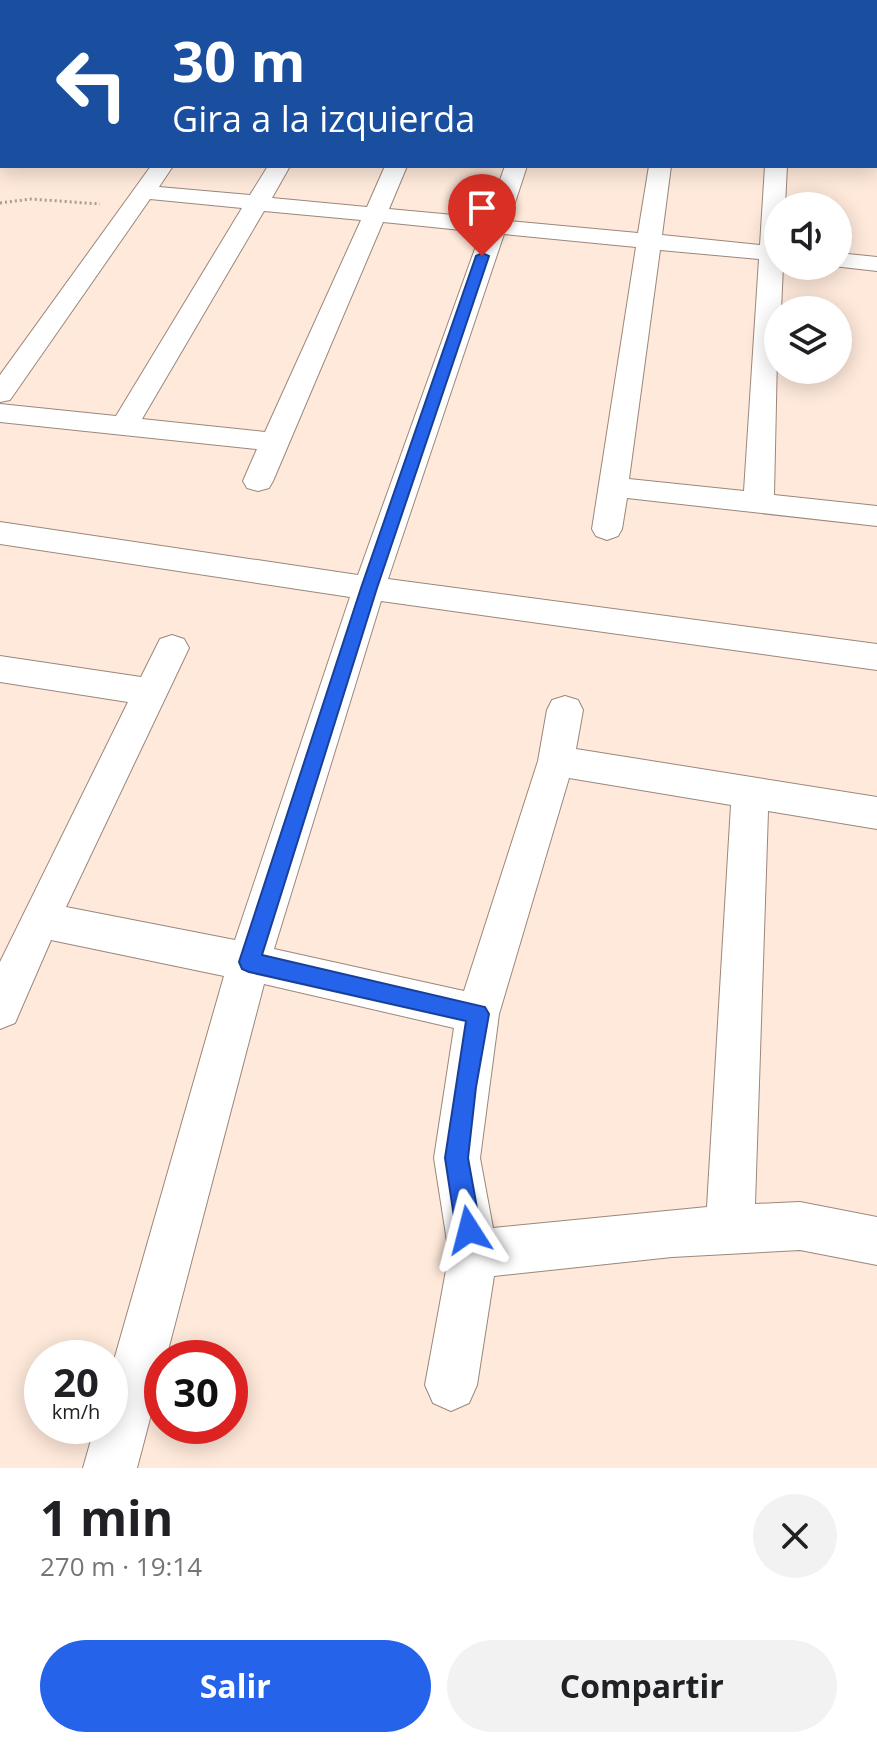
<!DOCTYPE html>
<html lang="es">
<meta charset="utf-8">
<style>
body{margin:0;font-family:"Open Sans",sans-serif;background:#f2f2f2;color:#202124;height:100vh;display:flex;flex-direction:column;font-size:30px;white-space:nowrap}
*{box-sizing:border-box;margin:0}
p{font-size:26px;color:#757577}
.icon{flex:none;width:44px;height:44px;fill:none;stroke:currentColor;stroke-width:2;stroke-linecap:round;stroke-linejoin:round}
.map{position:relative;height:1468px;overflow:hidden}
.drawer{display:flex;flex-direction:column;background:#fff;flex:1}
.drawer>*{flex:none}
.guide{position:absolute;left:0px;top:0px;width:878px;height:168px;box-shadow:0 4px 20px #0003;background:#1a4fa0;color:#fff;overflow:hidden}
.fabs{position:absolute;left:764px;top:192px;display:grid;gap:16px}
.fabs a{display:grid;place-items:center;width:88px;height:88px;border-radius:50%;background:#fff;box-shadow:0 4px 20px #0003;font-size:40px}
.speed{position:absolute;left:24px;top:1340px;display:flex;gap:16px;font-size:40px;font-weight:700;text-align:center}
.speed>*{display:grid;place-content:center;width:104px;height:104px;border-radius:50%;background:#fff;box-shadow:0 4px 20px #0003;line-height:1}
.speed small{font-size:20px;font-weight:400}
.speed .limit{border:12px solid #d22;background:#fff;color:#111}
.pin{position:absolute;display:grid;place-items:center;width:68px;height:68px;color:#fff;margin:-82px -34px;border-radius:50% 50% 50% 0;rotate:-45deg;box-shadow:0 0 8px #0007}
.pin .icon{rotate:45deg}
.me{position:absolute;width:88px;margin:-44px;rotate:351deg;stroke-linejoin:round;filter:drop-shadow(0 0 6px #0008)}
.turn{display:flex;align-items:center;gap:28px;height:168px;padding:0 40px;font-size:36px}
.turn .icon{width:104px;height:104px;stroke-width:2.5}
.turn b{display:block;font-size:56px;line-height:68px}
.round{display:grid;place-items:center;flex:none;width:84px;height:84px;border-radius:42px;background:#f2f2f2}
.summary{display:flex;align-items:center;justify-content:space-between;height:136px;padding:0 40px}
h1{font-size:48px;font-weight:700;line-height:60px}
.cta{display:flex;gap:16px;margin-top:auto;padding:16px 40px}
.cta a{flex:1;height:92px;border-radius:48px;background:#2563eb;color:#fff;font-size:32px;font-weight:700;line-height:92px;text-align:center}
.cta a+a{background:#f2f2f2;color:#202124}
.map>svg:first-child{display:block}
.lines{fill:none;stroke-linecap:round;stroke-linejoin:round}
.minor-casing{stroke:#9b877b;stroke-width:2}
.tertiary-casing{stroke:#9b877b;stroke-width:2}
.path{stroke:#ac9c90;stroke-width:3;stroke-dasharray:2 3;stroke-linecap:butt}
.minor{fill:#fff;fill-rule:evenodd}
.tertiary{fill:#fff;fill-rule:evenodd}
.route{fill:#2563eb;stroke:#184099;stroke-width:2}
</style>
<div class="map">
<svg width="877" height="1468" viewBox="0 0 877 1468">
<rect width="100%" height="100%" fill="#fee9da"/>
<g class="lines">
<defs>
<path id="minor" d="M36,0H55L35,2Z
M150,0H169L149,2Z
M2,37V50L0,51V38Z
M876,76H877V92H876Z
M151,166H173L159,187L250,195L268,166H290L272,198L367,207L385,166H407L389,209L486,218L505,166H527L509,221L638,233L649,166H671L662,235L760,245L765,166H787L785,206H778V266H783L781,310H778L774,495L877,506V526L627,498L622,529L618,536L607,540L596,536L592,529L636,247L504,234L388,579L877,644V670L381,601L274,949L464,991L538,761L547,710L552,700L565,696L578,700L583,710L576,749L877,797V829L768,811L755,1204L800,1202L877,1217V1265L800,1250L672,1257L494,1276L477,1385L469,1403L451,1411L433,1403L425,1385L449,1254L434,1158L454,1028L264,984L166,1358H162V1373L137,1468H83L95,1426H110V1374L224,976L51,940L15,1023L0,1029V962L128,702L0,682V656L141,677L160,639L172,635L184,639L189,648L66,907L235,940L350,597L0,544V522L358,575L481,232L383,222L273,481L269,488L258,491L247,488L243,481L257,449L0,422V404L116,416L242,208L150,199L10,400L0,402V375ZM264,211L361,220L265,432L142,419ZM660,250L759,259L744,491L629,479ZM569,778L731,805L707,1207L493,1228L480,1158L499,1014Z
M838,253L877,257V271L833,266H838Z"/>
<path id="tertiary" d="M296,0H342L343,2H297Z
M739,0H786L787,2H740Z
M876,3H877V17H876Z
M876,39H877V53H876Z"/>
</defs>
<use href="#minor" class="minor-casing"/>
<use href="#tertiary" class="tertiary-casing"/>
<path class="path" d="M0,203L31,199L100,204"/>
<use href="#minor" class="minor"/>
<use href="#tertiary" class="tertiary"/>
</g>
<path class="route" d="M482,253L489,256L377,588L262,955L485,1007L489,1014L476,1087L468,1158L481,1230L477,1238L469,1242L460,1238L456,1230L445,1158L466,1021L249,972L242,969L239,962L361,588L476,256Z"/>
</svg>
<div class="fabs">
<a><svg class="icon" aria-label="sound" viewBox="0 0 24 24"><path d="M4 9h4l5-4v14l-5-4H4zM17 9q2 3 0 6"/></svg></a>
<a><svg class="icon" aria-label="layers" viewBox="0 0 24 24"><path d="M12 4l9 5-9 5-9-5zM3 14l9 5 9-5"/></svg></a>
</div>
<div class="speed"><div>20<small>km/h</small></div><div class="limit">30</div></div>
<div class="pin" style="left:482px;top:256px;background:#d93025"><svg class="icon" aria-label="arrive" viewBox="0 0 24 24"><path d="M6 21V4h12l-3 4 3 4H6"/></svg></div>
<svg class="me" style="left:469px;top:1230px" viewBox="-20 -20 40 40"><path d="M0-17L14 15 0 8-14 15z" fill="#2563eb" stroke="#fff" stroke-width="4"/></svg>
<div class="guide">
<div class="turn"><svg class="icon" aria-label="left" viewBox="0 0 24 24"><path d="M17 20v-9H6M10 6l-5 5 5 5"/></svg><div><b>30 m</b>Gira a la izquierda</div></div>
</div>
</div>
<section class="drawer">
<div class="summary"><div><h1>1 min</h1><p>270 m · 19:14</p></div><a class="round"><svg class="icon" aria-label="close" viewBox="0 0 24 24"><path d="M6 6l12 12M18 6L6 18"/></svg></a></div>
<div class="cta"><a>Salir</a><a>Compartir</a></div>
</section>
